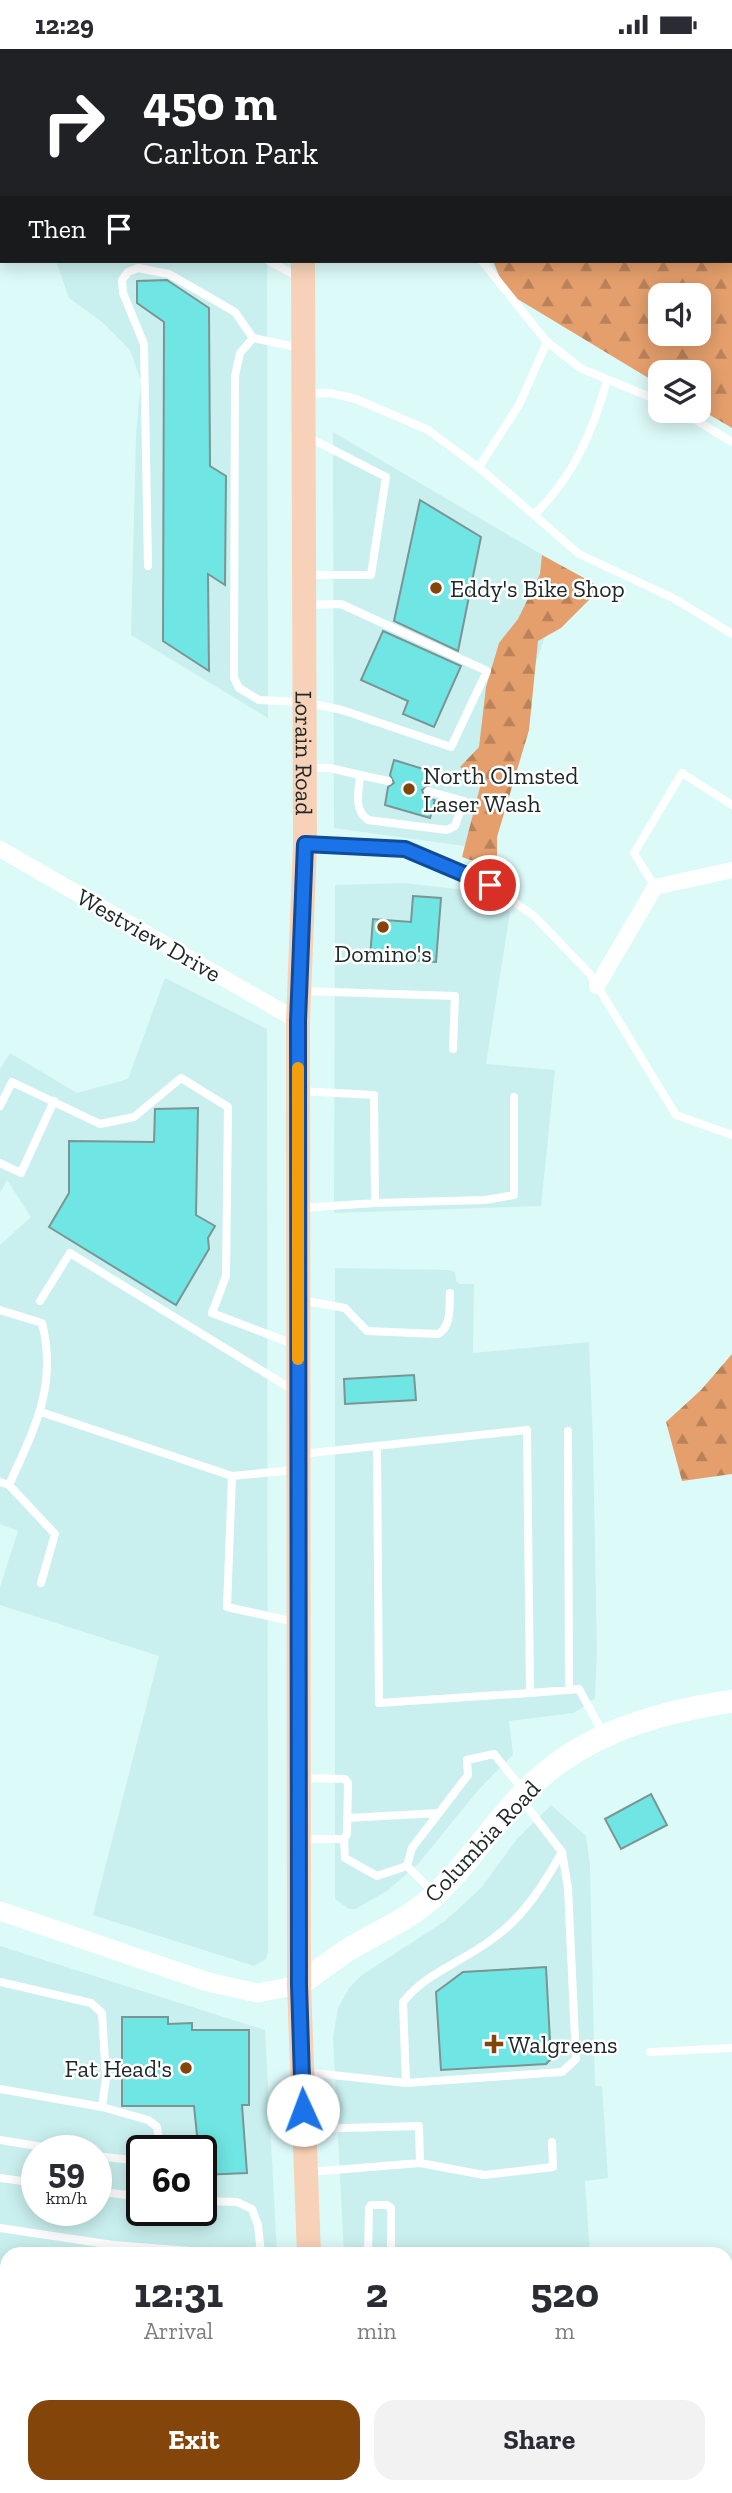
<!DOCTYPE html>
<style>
body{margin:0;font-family:"Zilla Slab",serif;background:#f2f2f3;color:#2b2b33;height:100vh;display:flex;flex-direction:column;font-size:26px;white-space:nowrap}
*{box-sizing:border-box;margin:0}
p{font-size:23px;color:#7c7c81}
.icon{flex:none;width:38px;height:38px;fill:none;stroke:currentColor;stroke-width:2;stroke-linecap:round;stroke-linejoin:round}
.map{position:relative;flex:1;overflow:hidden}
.details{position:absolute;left:0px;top:2198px;width:733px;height:247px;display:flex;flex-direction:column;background:#fff;border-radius:21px 21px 0 0;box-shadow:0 4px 18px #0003}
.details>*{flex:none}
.banner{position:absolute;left:0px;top:0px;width:733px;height:214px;box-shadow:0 4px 18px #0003;background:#202124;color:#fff;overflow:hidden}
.fabs{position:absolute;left:648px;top:234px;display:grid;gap:14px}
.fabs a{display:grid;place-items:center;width:63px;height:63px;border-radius:14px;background:#fff;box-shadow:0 4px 18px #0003;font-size:35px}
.speed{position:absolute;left:21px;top:2086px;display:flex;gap:14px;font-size:35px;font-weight:700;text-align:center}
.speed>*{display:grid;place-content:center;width:91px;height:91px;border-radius:50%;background:#fff;box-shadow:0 4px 18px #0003;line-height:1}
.speed small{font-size:18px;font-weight:400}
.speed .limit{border:4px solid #111;border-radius:10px;background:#fff;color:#111}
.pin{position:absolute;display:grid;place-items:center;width:60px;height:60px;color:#fff;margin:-30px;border:4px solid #fff;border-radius:50%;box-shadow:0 2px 7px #0007}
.me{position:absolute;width:77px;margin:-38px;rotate:358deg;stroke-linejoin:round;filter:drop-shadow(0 0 5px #0008)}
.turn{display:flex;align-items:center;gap:24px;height:147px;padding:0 28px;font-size:32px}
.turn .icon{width:91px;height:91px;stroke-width:2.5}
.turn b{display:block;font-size:49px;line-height:60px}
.then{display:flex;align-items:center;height:66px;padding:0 28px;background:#0003;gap:14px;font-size:26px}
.eta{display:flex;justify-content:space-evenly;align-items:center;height:119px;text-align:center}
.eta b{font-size:42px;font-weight:700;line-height:49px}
.primary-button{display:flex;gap:14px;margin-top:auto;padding:14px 28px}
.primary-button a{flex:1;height:80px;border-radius:21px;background:#84450a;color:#fff;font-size:28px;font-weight:700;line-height:80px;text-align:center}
.primary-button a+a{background:#f2f2f3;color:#2b2b33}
.status{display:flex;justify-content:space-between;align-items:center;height:49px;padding:0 35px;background:#fff;direction:ltr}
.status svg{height:19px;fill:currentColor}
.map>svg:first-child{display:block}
.built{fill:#c9f0ef;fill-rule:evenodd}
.forest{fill:url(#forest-firs);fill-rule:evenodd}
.building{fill:#6fe6e3;stroke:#7a9594;stroke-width:2}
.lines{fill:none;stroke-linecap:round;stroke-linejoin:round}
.service{stroke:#fff;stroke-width:8}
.minor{stroke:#fff;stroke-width:16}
.tertiary{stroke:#fff;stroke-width:19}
.secondary{stroke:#fff;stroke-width:23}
.primary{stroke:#f8d2b8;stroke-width:24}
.route-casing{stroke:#114b97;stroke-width:18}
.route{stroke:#1a73e8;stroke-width:12}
.slow{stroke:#f59e0b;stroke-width:12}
.poi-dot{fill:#84450a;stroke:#fff;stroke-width:2.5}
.labels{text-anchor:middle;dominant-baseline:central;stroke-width:5;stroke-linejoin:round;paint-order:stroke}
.poi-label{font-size:24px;fill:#1d2827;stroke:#fff;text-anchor:start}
.street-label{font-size:24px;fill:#1d2827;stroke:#fff}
</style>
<div class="status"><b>12:29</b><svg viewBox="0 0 49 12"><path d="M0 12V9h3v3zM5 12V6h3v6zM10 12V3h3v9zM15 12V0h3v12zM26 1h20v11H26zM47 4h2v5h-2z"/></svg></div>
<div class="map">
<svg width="732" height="2444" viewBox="0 0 732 2444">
<defs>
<pattern id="forest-firs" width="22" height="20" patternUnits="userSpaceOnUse" patternTransform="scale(1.75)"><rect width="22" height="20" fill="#e59f6c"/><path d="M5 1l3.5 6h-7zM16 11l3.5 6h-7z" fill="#b98259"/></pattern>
</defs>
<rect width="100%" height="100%" fill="#dcfaf8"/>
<path class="built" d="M0,0L51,2H2V159Z
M335,0H595L594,2Z
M56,212H267L268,669L131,586L136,387L141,332L130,301L102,273L69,249Z
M333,383L568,521L493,738L479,799L334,779Z
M404,834L484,843L510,863L486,1015L555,1021L541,1157L334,1164L335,836Z
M165,929L267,980L268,1903L266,1910L254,1917L93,1866L159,1607L0,1556V1538L18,1482L0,1475V1196L31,1168L7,1131L0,1144V1020L10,1004L77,1044L128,1030Z
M335,1219L450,1221L455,1223L456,1232L460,1235H474L473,1304L589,1293L593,1393L597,1602L595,1649L574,1664L509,1672L513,1706L480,1739L418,1815L387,1842L355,1860H349L335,1850Z
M551,1756L586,1787L590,1817L595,2037H602L608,2129L585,2132L590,2205H344L333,1988L338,1959L349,1939L362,1926L445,1872L481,1839L517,1790Z
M0,1897L265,1981L277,2205H7V2342L0,2341ZM37,2102H96V2161H37ZM142,2102H201V2161H142Z
M357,2438H590V2444H358Z"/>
<path class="forest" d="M732,120V379L698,359V324H660V336L506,243L493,212H732ZM660,247H698V285H660Z
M542,506L595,535L596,544L561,579L538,592L529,681L497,788V807C483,813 476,814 462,808L480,738L476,729L460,718L479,698L486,638L499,594L518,570L540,525Z
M732,1305V1425L682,1432L666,1373L701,1341Z"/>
<path class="building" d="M167,231L209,259L210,417L226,427L225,536L208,525L209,622L163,592L164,273L137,254V232Z
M420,451L481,488L458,602L394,572Z
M383,582L461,617L434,678L403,665L408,652L361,631Z
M394,711L433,723L430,736L422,741L424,747L435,751L430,769L385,756L388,738L394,734L390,726Z
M413,847L441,849L436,913L370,908L373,870L411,873Z
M198,1059L196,1166L215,1177L208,1189L209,1200L176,1256L49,1178L69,1144V1092L154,1093L155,1060Z
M414,1326L416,1351L345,1355L344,1330Z
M651,1745L667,1776L621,1800L605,1770Z
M546,1918L551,2010L546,2015L441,2021L436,1943L463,1923Z
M122,1968H168V1975L192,1974V1981H249V2056H242L247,2124L201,2126L194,2057H122Z"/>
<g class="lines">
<path class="service" d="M481,0L483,2
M33,2L34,0
M215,2V0
M347,2V0
M467,2V0
M562,2L563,0
M0,8L2,9
M0,59L2,56
M269,212L300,229
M482,212L547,293L582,320L660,352
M300,299L253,289L240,304L235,327L234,629L239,639L259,651L304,653L342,661L451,698L487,622L341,555L306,556
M307,345L330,344L356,350L428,381L482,421L579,505L675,550L732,585
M681,362L732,393
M306,387L386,428L371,526H307
M479,418L519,356L547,293
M534,466C573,428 593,383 607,331
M148,517L144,295L123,244L122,231L128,223L138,219L169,225L235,263L253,289
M308,719H330L360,726
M388,732L360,726C359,743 353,760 368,771L447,781L455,777L464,752L428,742
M308,795L405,800L490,836L534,867L590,925L676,1066L732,1086
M655,838L634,804L682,724L732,756
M302,942L455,947L453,1000
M299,1042L374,1046L375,1154L301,1159
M0,1057L12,1033L100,1075L134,1068L181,1029L228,1058L226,1227L212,1264L296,1296
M0,1114L21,1124L54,1052
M375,1154L485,1151L514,1146V1048
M301,1251L345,1259L367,1282L438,1285C452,1277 449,1258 450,1244
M40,1252L70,1204L293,1341
M0,1261L42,1274C58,1337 34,1380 9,1436L0,1433
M41,1363L232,1427
M568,1382L569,1641
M301,1405L527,1381L530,1644L379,1654L377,1398
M294,1421L232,1427L227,1558L295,1573
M9,1436L55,1485L41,1534
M530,1644L579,1640L604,1686
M347,1769L439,1764
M300,1790H344L347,1785L348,1734L345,1730L301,1729
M344,1790L345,1809L377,1827L407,1817
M433,1843L407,1817L412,1799L468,1726L467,1711L494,1705L523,1741
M0,1933L91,1954L102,1964L106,2029L102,2058L148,2071L157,2078L160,2098L158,2102
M650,2003L732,1999
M305,2023L406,2034L562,2023L576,2010L568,1839L562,1803L521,1750
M406,2034L403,1953C428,1922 465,1912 495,1888C525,1866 544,1835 562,1803
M0,2040L102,2058
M308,2080L419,2077L420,2114L309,2123
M0,2091L67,2102
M96,2107L142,2112
M420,2114L484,2126L553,2118L552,2093
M0,2129L37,2134
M96,2142L142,2148
M201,2152L237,2153L252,2160L258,2176L261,2205
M0,2179L113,2196L229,2205
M368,2205L369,2159L371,2156H387L391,2159V2205
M0,2329L7,2330
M383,2438V2444
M440,2438L441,2444
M623,2438L644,2444
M500,2444L569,2438
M683,2444L712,2442L716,2438"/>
<path class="minor" d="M0,800L298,972
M597,937L655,838L732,821"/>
<path class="tertiary" d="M0,1862L208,1933L257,1944L299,1936"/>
<path class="secondary" d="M299,1936C314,1925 330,1913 346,1902C374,1885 407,1871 432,1849C465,1819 489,1781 519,1749C575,1687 652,1664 732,1652"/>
<g class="primary">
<path d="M116,0L119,2"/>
<path d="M302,0V2"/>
<path id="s1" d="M303,212L305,795L298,972L299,1936L309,2205"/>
<path d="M325,2438V2444"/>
</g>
</g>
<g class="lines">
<defs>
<path id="route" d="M303,2061L299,1936L298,972L305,795L405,800L490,836"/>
</defs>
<use href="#route" class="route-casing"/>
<use href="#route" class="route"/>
<path class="slow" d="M298,1019V1310"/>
</g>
<g class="poi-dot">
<circle cx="436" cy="539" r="7"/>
<circle cx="409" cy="740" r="7"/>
<circle cx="383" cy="878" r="7"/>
<path d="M490.5 1984.5h7v7h7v7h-7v7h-7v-7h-7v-7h7z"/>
<circle cx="186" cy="2019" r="7"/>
</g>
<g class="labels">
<g class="poi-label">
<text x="450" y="539">Eddy's Bike Shop</text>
<text x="423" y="726">North Olmsted<tspan x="423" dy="28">Laser Wash</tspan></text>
<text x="383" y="904" text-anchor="middle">Domino's</text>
<text x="508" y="1995">Walgreens</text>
<text x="172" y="2019" text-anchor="end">Fat Head's</text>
</g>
<g class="street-label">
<text stroke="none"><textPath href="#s1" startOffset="492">Lorain Road</textPath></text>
<text transform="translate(149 886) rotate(30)">Westview Drive</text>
<text transform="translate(482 1792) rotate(-47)">Columbia Road</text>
</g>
</g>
</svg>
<div class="fabs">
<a><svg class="icon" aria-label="sound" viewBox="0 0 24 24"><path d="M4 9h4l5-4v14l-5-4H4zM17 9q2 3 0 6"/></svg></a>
<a><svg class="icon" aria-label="layers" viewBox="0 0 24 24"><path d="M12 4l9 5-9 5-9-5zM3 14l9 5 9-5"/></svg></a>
</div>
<div class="speed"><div>59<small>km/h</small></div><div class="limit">60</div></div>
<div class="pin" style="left:490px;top:836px;background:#d93025"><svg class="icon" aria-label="arrive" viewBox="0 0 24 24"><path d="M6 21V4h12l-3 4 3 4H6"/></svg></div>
<svg class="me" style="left:303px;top:2061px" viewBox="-20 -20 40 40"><circle r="19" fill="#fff"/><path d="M0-13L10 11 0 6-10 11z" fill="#1a73e8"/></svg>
<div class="banner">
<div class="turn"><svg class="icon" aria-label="right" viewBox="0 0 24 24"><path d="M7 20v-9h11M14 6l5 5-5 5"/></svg><div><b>450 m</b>Carlton Park</div></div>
<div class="then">Then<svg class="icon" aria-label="arrive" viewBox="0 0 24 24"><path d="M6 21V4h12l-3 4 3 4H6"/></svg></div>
</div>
<section class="details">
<div class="eta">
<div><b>12:31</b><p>Arrival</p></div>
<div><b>2</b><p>min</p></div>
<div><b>520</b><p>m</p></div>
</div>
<div class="primary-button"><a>Exit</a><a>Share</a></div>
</section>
</div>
